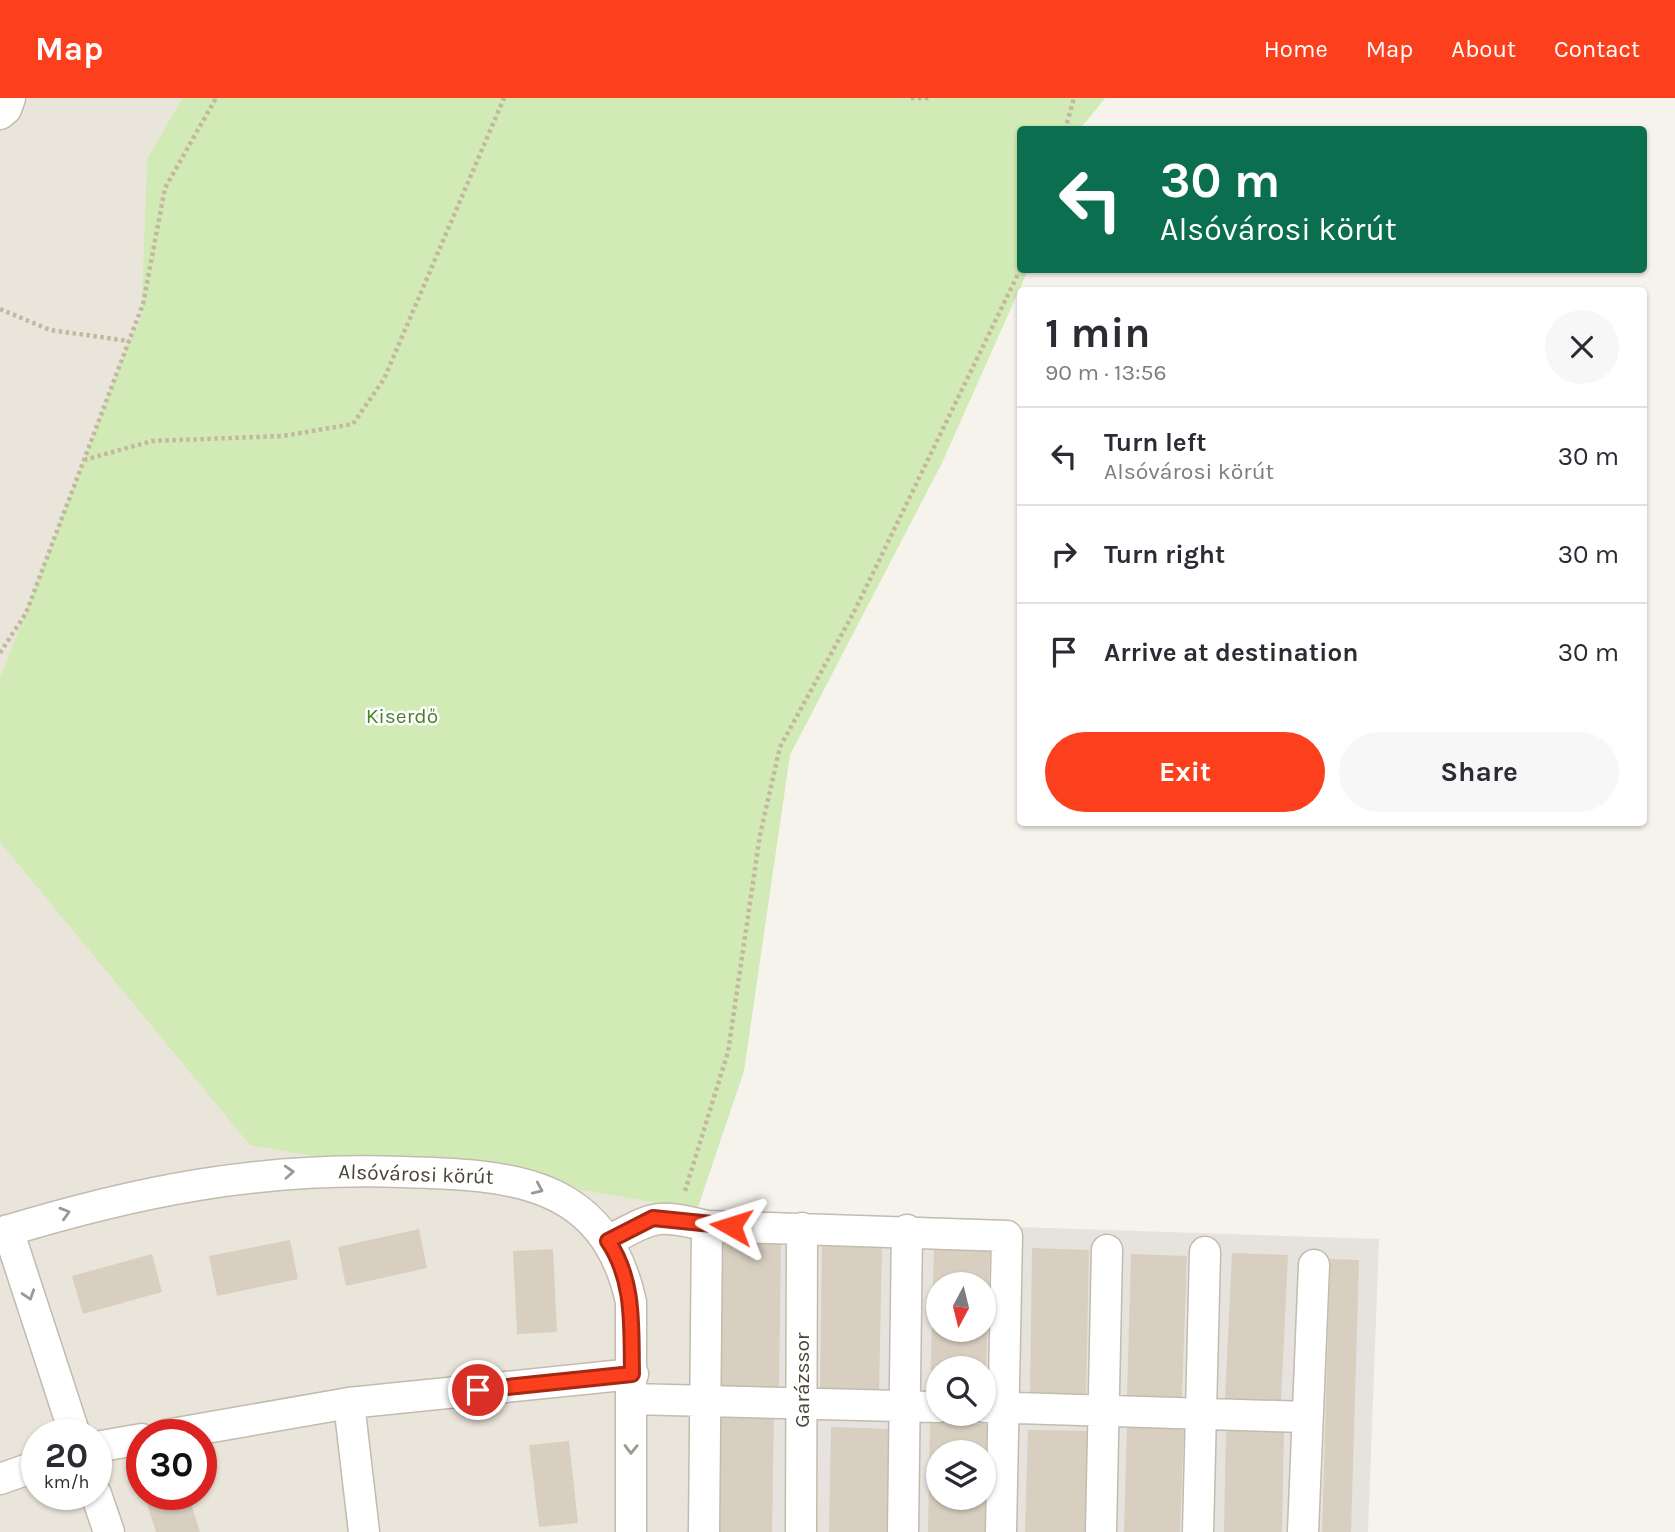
<!DOCTYPE html>
<meta charset="utf-8">
<style>
body{margin:0;font-family:Karla,sans-serif;background:#f7f7f7;color:#2b2b33;height:100vh;display:flex;flex-direction:column;font-size:26px;white-space:nowrap}
*{box-sizing:border-box;margin:0}
p{font-size:23px;color:#7c7c81}
.icon{flex:none;width:38px;height:38px;fill:none;stroke:currentColor;stroke-width:2;stroke-linecap:round;stroke-linejoin:round}
.map{position:relative;flex:1;overflow:hidden}
.panel{position:absolute;left:1017px;top:189px;width:630px;height:539px;display:flex;flex-direction:column;background:#fff;border-radius:7px;box-shadow:0 2px 5px #0004}
.panel>*{flex:none}
.hud{position:absolute;left:1017px;top:28px;width:630px;height:147px;border-radius:7px;box-shadow:0 2px 5px #0004;background:#0b6e4f;color:#fff;overflow:hidden}
.needle{width:46px;rotate:187deg}
.buttons{position:absolute;left:926px;top:1174px;display:grid;gap:14px}
.buttons a{display:grid;place-items:center;width:70px;height:70px;border-radius:50%;background:#fff;box-shadow:0 2px 5px #0004;font-size:35px}
.speed{position:absolute;left:21px;top:1321px;display:flex;gap:14px;font-size:35px;font-weight:700;text-align:center}
.speed>*{display:grid;place-content:center;width:91px;height:91px;border-radius:50%;background:#fff;box-shadow:0 2px 5px #0004;line-height:1}
.speed small{font-size:18px;font-weight:400}
.speed .limit{border:10px solid #d22;background:#fff;color:#111}
.pin{position:absolute;display:grid;place-items:center;width:60px;height:60px;color:#fff;margin:-30px;border:4px solid #fff;border-radius:50%;box-shadow:0 2px 7px #0007}
.me{position:absolute;width:77px;margin:-38px;rotate:276deg;stroke-linejoin:round;filter:drop-shadow(0 0 5px #0008)}
.turn{display:flex;align-items:center;gap:24px;height:147px;padding:0 28px;font-size:32px}
.turn .icon{width:91px;height:91px;stroke-width:2.5}
.turn b{display:block;font-size:49px;line-height:60px}
.round{display:grid;place-items:center;flex:none;width:74px;height:74px;border-radius:37px;background:#f7f7f7}
.head{display:flex;align-items:center;justify-content:space-between;height:119px;padding:0 28px}
h1{font-size:42px;font-weight:700;line-height:52px}
.cta{display:flex;gap:14px;margin-top:auto;padding:14px 28px}
.cta a{flex:1;height:80px;border-radius:42px;background:#fc3f1d;color:#fff;font-size:28px;font-weight:700;line-height:80px;text-align:center}
.cta a+a{background:#f7f7f7;color:#2b2b33}
ul{padding:0;list-style:none}
li{display:flex;align-items:center;gap:21px;height:98px;padding:0 28px;border-top:2px solid #e1e1e2}
li div{flex:1}
li b{display:block;font-size:26px}
li em{font-style:normal}
header{display:flex;align-items:center;gap:42px;box-sizing:border-box;height:98px;padding:0 35px;background:#fc3f1d;color:#fff}
header strong{font-size:33px}
nav{display:flex;gap:38px;margin-inline-start:auto;font-size:24px}
.map>svg:first-child{display:block}
.residential{fill:#eae5da;fill-rule:evenodd}
.industrial{fill:#e6e2dd;fill-rule:evenodd}
.green{fill:#d2eab5}
.building{fill:#d8cfc1;fill-rule:evenodd}
.lines{fill:none;stroke-linecap:round;stroke-linejoin:round}
.minor-casing{stroke:#c2bbae;stroke-width:33}
.path{stroke:#c4b79f;stroke-width:4.5;stroke-dasharray:3.5 3.5;stroke-linecap:butt}
.minor{stroke:#fff;stroke-width:30}
.oneway{stroke:#9c9892}
.route-casing{stroke:#a42913;stroke-width:18}
.route{stroke:#fc3f1d;stroke-width:12}
.labels{text-anchor:middle;dominant-baseline:central;stroke-width:5;stroke-linejoin:round;paint-order:stroke}
.park-label{font-size:21px;fill:#4a7f2a;stroke:#fff}
.street-label{font-size:21px;fill:#4b4439;stroke:#fff}
</style>
<header>
<strong>Map</strong>
<nav><a>Home</a><a>Map</a><a>About</a><a>Contact</a></nav>
</header>
<div class="map">
<svg width="1675" height="1434" viewBox="0 0 1675 1434">
<rect width="100%" height="100%" fill="#f6f3ec"/>
<path class="residential" d="M0,0H182L147,61L141,220L129,243L0,580Z
M0,744L48,798L504,1079L697,1112L686,1434H0ZM37,1337H96V1396H37ZM142,1337H201V1396H142Z"/>
<path class="industrial" d="M697,1112L1018,1129L1379,1141L1368,1434H686ZM938,1186H984V1232H938ZM938,1270H984V1316H938ZM938,1354H984V1400H938Z"/>
<path class="green" d="M182,0H1105L1080,31L1020,32V172H1028L942,365L790,657L744,973L697,1112L504,1079L409,1074L250,1047L0,744V580L129,243L141,220L147,61Z"/>
<path class="building" d="M419,1131L427,1170L346,1188L338,1149Z
M722,1138L781,1139L779,1293H719Z
M290,1142L298,1181L217,1198L209,1158Z
M822,1143L882,1144L879,1296L820,1295Z
M934,1150L990,1152L986,1277L984,1270H938V1297H930ZM938,1186H984V1232H938Z
M1032,1150L1089,1152L1086,1299L1030,1298Z
M553,1151L557,1234L517,1236L513,1153Z
M1232,1155L1288,1157L1281,1303L1225,1301Z
M152,1156L162,1194L83,1216L72,1178Z
M1131,1156L1187,1158L1182,1299L1127,1298Z
M1330,1161L1359,1162L1351,1434H1322Z
M720,1314H774L772,1434H717Z
M930,1324L987,1326L986,1397L984,1354H938V1400H986L985,1434H928Z
M1127,1328L1184,1330L1180,1434H1124Z
M831,1329L891,1331L888,1434H829Z
M1226,1330L1284,1332L1282,1434H1224Z
M1028,1332L1089,1333L1086,1434H1025Z
M569,1343L578,1425L539,1429L529,1347Z
M166,1396H188L200,1434H156L146,1403Z"/>
<g class="lines">
<defs>
<path id="minor" d="M0,16L6,11L10,0
M8,1132L75,1337
M0,1135C137,1093 258,1069 402,1074C508,1077 604,1080 631,1204V1434
M608,1143C654,1119 655,1115 707,1128L1007,1138L1001,1434
M632,1301L938,1309
M349,1305L633,1276
M984,1309L1306,1319
M166,1337L349,1305L364,1434
M96,1349L142,1341
M0,1381L37,1368
M96,1396L109,1434
M704,1434L707,1128
M801,1434L802,1130
M903,1434L907,1132
M1101,1434L1107,1152
M1198,1434L1205,1154
M1303,1434L1314,1167"/>
</defs>
<use href="#minor" class="minor-casing"/>
<path class="path" d="M911,0H930
M1065,32L1074,0
M0,211L50,232L129,243
M84,362L152,343L283,338L353,326L384,281L504,0
M0,555L26,515L143,206L165,90L216,0
M685,1093L728,954L760,737L780,649L855,512L1020,172"/>
<use href="#minor" class="minor"/>
</g>
<defs><path id="oneway-chevron" d="M-2-3.5L2.5 0L-2 3.5" fill="none" stroke-width="1.6" stroke-linecap="round" stroke-linejoin="round" transform="scale(1.75)"/></defs>
<g class="oneway">
<use href="#oneway-chevron" transform="translate(289 1074) rotate(-3)"/>
<use href="#oneway-chevron" transform="translate(538 1091) rotate(24)"/>
<use href="#oneway-chevron" transform="translate(65 1115) rotate(-17)"/>
<use href="#oneway-chevron" transform="translate(29 1197) rotate(72)"/>
<use href="#oneway-chevron" transform="translate(631 1351) rotate(91)"/>
</g>
<g class="lines">
<defs>
<path id="route" d="M478,1292L632,1276C631,1229 635,1183 608,1143L653,1120L731,1128"/>
</defs>
<use href="#route" class="route-casing"/>
<use href="#route" class="route"/>
</g>
<g class="labels">
<g class="park-label">
<text x="402" y="618">Kiserdő</text>
</g>
<g class="street-label">
<text transform="translate(416 1076) rotate(2)">Alsóvárosi körút</text>
<text transform="translate(802 1282) rotate(-90)">Garázssor</text>
</g>
</g>
</svg>
<div class="buttons">
<a><svg class="needle" viewBox="-14 -14 28 28"><path d="M0-13l5 13h-10z" fill="#e53935"/><path d="M0 13l5-13h-10z" fill="#7c7c81"/></svg></a>
<a><svg class="icon" aria-label="search" viewBox="0 0 24 24"><circle cx="10" cy="10" r="6"/><path d="M15 15l6 6"/></svg></a>
<a><svg class="icon" aria-label="layers" viewBox="0 0 24 24"><path d="M12 4l9 5-9 5-9-5zM3 14l9 5 9-5"/></svg></a>
</div>
<div class="speed"><div>20<small>km/h</small></div><div class="limit">30</div></div>
<div class="pin" style="left:478px;top:1292px;background:#d93025"><svg class="icon" aria-label="arrive" viewBox="0 0 24 24"><path d="M6 21V4h12l-3 4 3 4H6"/></svg></div>
<svg class="me" style="left:731px;top:1128px" viewBox="-20 -20 40 40"><path d="M0-17L14 15 0 8-14 15z" fill="#fc3f1d" stroke="#fff" stroke-width="4"/></svg>
<div class="hud">
<div class="turn"><svg class="icon" aria-label="left" viewBox="0 0 24 24"><path d="M17 20v-9H6M10 6l-5 5 5 5"/></svg><div><b>30 m</b>Alsóvárosi körút</div></div>
</div>
<section class="panel">
<div class="head"><div><h1>1 min</h1><p>90 m · 13:56</p></div><a class="round"><svg class="icon" aria-label="close" viewBox="0 0 24 24"><path d="M6 6l12 12M18 6L6 18"/></svg></a></div>
<ul>
<li><svg class="icon" aria-label="left" viewBox="0 0 24 24"><path d="M17 20v-9H6M10 6l-5 5 5 5"/></svg><div><b>Turn left</b><p>Alsóvárosi körút</p></div><em>30 m</em></li>
<li><svg class="icon" aria-label="right" viewBox="0 0 24 24"><path d="M7 20v-9h11M14 6l5 5-5 5"/></svg><div><b>Turn right</b></div><em>30 m</em></li>
<li><svg class="icon" aria-label="arrive" viewBox="0 0 24 24"><path d="M6 21V4h12l-3 4 3 4H6"/></svg><div><b>Arrive at destination</b></div><em>30 m</em></li>
</ul>
<div class="cta"><a>Exit</a><a>Share</a></div>
</section>
</div>
